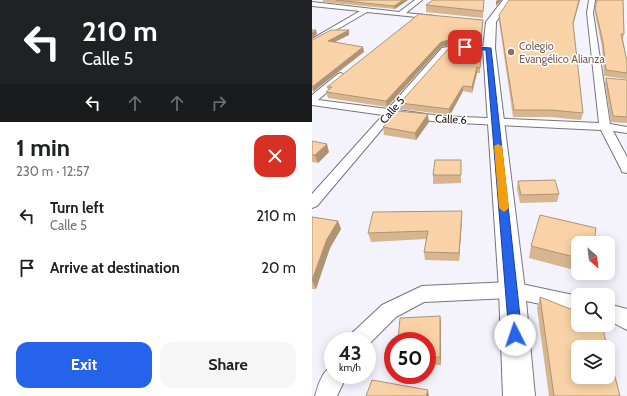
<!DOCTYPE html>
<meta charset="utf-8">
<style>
body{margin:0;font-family:Cabin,sans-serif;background:#f6f6f6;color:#202124;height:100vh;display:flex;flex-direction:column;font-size:15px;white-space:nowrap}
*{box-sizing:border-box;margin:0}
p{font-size:13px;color:#757577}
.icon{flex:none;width:22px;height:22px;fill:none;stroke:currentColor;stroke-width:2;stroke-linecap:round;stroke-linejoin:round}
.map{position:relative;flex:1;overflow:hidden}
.sheet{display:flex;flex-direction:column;background:#fff;width:312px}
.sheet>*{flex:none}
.top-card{background:#202124;color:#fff;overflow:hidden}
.needle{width:26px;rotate:152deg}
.tools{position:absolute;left:259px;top:236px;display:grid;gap:8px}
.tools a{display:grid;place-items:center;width:44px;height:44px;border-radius:8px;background:#fff;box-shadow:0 2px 10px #0003;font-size:20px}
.speed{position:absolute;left:12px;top:332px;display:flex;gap:8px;font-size:20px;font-weight:700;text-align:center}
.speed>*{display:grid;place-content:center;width:52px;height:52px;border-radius:50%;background:#fff;box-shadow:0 2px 10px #0003;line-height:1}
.speed small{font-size:10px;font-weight:400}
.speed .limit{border:6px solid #d22;background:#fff;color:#111}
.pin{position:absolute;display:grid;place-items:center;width:34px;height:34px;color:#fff;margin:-17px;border-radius:8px;box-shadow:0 2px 6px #0006}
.me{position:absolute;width:44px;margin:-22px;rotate:356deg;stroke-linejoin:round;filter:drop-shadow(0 0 3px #0008)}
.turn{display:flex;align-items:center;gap:14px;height:84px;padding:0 16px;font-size:18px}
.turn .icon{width:52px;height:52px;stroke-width:2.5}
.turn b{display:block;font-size:28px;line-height:34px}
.lanes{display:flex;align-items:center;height:38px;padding:0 16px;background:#0003;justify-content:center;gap:20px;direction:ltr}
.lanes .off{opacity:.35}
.round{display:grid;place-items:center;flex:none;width:42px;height:42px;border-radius:12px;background:#f6f6f6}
.headline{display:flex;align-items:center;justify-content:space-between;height:68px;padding:0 16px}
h1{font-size:24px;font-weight:700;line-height:30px}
.cta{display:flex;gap:8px;margin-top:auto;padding:8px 16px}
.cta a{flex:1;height:46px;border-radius:12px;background:#2563eb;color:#fff;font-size:16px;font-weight:700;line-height:46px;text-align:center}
.cta a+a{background:#f6f6f6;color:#202124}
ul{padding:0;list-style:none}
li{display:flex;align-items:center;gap:12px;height:52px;padding:0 16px}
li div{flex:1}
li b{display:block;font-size:15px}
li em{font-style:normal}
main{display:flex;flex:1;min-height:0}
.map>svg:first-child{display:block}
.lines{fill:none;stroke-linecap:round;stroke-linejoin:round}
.street-casing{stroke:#76757d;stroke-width:2}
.secondary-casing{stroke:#76757d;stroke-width:2}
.street{fill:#fff;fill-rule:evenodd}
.secondary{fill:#fff;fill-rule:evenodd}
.wall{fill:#d6b590}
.shaded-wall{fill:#ae9475}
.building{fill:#f9d3a7;stroke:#ae9475}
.route{fill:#2563eb;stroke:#184099}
.slow{fill:#f59e0b}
.education-dot{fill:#8d6e63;stroke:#fff;stroke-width:1.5}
.labels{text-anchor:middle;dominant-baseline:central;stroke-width:3;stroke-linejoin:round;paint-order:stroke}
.far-education-label{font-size:11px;fill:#785e54;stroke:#fff;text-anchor:start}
.far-street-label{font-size:11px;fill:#141416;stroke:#fff}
</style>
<main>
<section class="sheet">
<div class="top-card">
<div class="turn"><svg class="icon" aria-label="left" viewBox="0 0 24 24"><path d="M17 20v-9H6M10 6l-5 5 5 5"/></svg><div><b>210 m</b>Calle 5</div></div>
<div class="lanes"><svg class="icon" aria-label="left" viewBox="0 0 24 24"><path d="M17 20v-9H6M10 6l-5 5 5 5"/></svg><svg class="icon off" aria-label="ahead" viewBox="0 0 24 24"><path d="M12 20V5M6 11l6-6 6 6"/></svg><svg class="icon off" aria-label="ahead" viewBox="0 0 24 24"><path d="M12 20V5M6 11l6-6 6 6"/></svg><svg class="icon off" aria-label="right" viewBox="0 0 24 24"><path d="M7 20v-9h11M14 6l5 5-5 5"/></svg></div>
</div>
<div class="headline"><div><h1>1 min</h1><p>230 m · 12:57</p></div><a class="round" style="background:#d93025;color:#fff"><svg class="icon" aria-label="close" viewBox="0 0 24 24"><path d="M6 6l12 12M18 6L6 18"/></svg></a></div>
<ul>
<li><svg class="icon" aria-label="left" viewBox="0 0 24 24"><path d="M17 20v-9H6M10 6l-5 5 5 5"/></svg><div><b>Turn left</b><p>Calle 5</p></div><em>210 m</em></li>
<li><svg class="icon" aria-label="arrive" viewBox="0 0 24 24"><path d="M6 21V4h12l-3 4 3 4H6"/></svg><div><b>Arrive at destination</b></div><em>20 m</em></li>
</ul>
<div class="cta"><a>Exit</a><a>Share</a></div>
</section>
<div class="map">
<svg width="315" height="396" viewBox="0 0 315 396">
<rect width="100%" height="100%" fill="#f4f3fc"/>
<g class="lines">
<defs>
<path id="street" d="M103,0H110L94,13L123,16L126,18L125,19L55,12L0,44V39L48,11L0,6V2L87,12Z
M277,0H283L281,13L298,124L315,127V133L301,131L315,157V173L310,172L309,169L289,130L128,122L81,116L5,206L0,208V194L71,115L0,105V95L26,74L29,73L34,76L6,100L76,109L130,48L141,46H177L181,48L180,50L136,52L86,110L128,116L287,123L275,13Z
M200,282L266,296V312L200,298L112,302L84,317L55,346V341H36L39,334L70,305L110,286Z
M296,304L315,309V330C308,327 303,323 296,320Z
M21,366V375H35L25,396H3C6,386 10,370 21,366Z"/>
<path id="secondary" d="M191,0H199L184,22L183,48L213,290L223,396H191L187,290L171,48L174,22Z"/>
</defs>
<use href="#street" class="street-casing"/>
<use href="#secondary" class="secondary-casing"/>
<use href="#street" class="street"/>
<use href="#secondary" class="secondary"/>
</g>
<path class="wall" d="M11,0H96L83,9L11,2Z
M172,0L171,18L114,12V5Z
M284,0H311L312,34L311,39L315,61V79L292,76L290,47L283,13Z
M187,15L261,25L271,113L269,120L238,117H201L187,21Z
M171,20L169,44H141L129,47L75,107L16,98L14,92L16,90L15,87Z
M169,47L168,73H165L160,93L151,91L138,115L89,109L88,103Z
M294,78L315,81V123L299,122L293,84Z
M117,122L104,140L72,135L71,127Z
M0,141L17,152L6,163L0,162Z
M149,160V183L121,184V175Z
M206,181L247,194L245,202L208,203L205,189Z
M150,211V219L147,261L113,260L112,252L114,239L59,242L56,233Z
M0,217L26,221L29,229L18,248L4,289H0Z
M266,243V271L217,258L219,246Z
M228,297L308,396H237L225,308Z
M128,316L129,324V365H115V341Z"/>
<path class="shaded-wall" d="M91,0H96L83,9L82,6Z
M186,0H190L184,6V1Z
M267,0H268L260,29L261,23Z
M4,30L5,34L0,38V33Z
M37,30V35L17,45L16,41Z
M141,39V44L129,47L75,107L74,101L129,42Z
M51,47L52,52L1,92L0,87Z
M165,67V73L160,93V87Z
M151,86V91L138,115L137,109Z
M116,114L117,122L104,140L103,133Z
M15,144L17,152L6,163L3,155Z
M150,211V219L147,261V253Z
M26,221L29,229L18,248L4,289L0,280L15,239Z
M128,316L129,324V365L128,357Z
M116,390L117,396H114Z"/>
<path class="building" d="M24,0H91L82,6Z
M121,0H172L171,11L114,5Z
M197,0H267L261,23L271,113L239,110H202L187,15Z
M285,0H311L312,34H309L315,61V73L294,70L291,42L283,8Z
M107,14L171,20L169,39H141L129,42L74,101L14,92L20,87H15Z
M0,30H4L0,33Z
M19,30H37L16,41L51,47L0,87V40Z
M169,47L168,68L165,67L160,87L151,86L137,109L88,103L137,48Z
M294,78L315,80V117L301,116Z
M85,111L116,114L103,133L71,127Z
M0,141L15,144L3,155H0Z
M123,160H149V175H121Z
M243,180L247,194L209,195L206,181Z
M150,211L147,253L112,252L116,231L56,233L61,212Z
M228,215L284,228L282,243H266V258L219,246Z
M0,217L26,221L15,239L0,280Z
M228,297L266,312V325H290L295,347H266V377H296V350L308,396H242Z
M128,316V357L115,358V341H86L88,318Z
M60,380L116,390L114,396H54Z"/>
<path class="route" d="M151,46L179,48L210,335L208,340L203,341L199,340L197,335L174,50L153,49Z"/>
<path class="slow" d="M186,144L190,146L197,208L192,212L187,208L182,146Z"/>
<circle class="education-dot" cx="199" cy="52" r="4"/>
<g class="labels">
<g class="far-education-label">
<text x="207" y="46">Colegio<tspan x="207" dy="13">Evangélico Alianza</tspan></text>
</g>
<g class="far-street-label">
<text transform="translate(80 110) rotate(-49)">Calle 5</text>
<text transform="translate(139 119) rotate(3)">Calle 6</text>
</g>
</g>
</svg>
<div class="tools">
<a><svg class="needle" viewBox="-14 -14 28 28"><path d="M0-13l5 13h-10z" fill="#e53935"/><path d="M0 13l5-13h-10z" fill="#757577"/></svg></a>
<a><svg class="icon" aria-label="search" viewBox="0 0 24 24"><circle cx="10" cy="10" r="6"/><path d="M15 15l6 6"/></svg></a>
<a><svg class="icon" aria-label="layers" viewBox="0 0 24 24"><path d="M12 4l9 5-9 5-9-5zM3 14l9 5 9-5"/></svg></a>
</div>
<div class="speed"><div>43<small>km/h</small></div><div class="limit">50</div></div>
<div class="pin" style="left:153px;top:47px;background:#d93025"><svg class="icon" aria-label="arrive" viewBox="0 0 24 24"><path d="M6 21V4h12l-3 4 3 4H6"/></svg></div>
<svg class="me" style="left:203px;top:335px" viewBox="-20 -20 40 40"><circle r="19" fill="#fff"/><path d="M0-13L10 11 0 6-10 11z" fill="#2563eb"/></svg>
</div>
</main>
